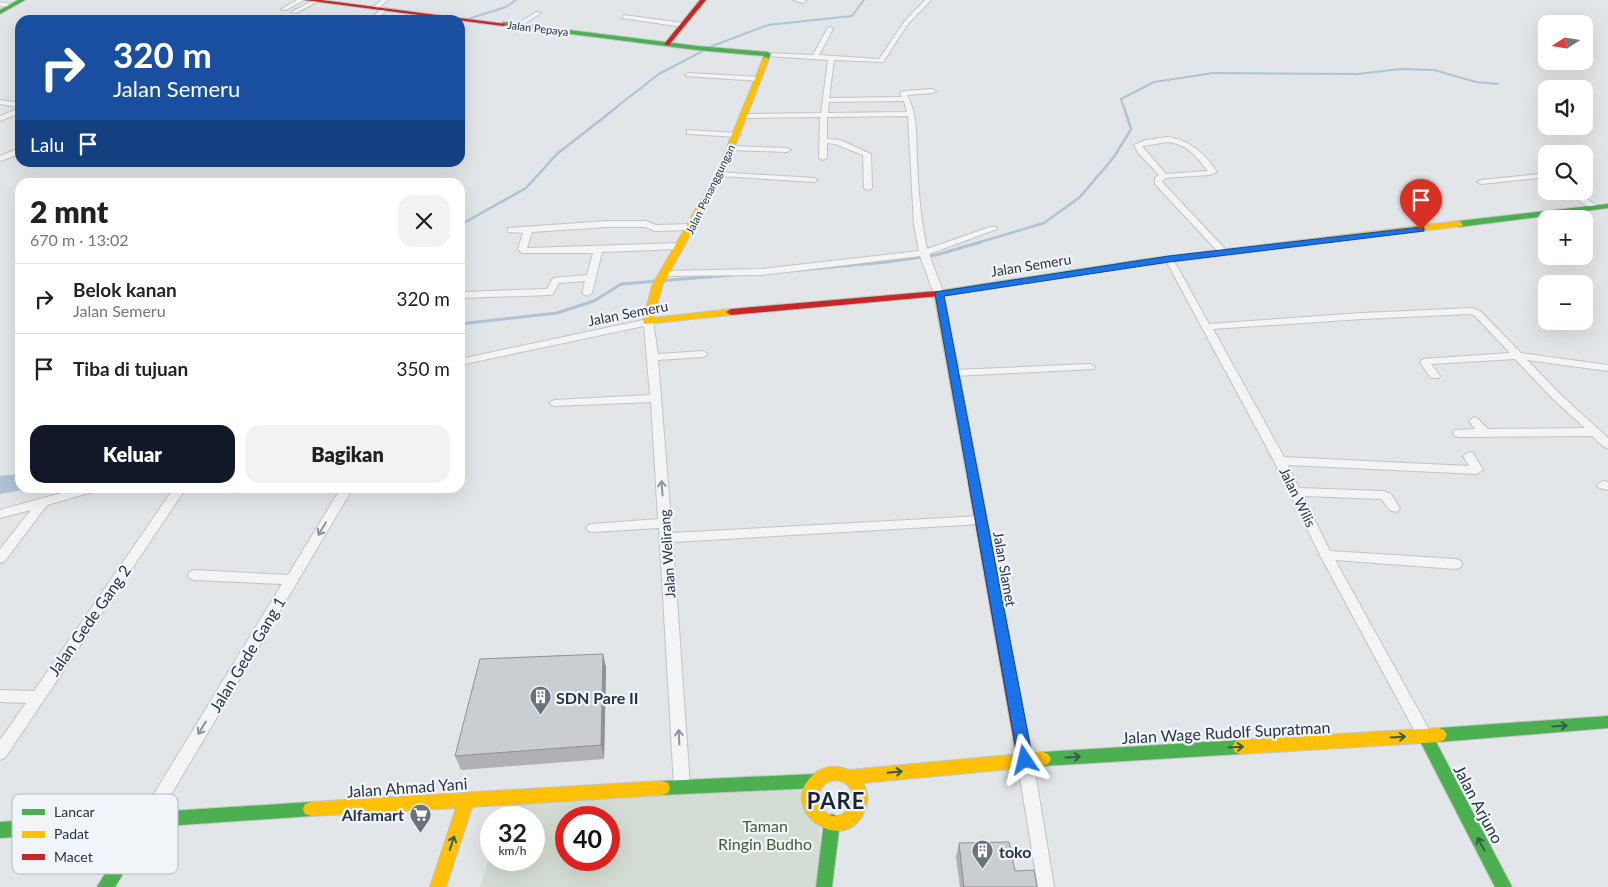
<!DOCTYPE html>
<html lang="id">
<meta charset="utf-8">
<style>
body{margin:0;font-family:Lato,sans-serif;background:#f2f2f2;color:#222;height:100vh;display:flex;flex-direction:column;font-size:19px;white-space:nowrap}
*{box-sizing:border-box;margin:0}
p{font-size:16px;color:#767676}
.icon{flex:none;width:28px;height:28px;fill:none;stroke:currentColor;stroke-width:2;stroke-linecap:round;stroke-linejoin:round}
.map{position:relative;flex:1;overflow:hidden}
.drawer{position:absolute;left:15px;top:178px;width:450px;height:315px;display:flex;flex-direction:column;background:#fff;border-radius:15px;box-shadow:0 5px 20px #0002}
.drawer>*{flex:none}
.banner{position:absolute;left:15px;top:15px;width:450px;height:152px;border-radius:15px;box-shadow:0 5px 20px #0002;background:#1a4fa0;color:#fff;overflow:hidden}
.needle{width:32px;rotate:258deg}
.fabs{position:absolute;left:1538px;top:15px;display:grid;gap:10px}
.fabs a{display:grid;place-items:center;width:55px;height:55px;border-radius:10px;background:#fff;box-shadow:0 5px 20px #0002;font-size:25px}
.speed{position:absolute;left:480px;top:806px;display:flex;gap:10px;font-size:25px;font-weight:700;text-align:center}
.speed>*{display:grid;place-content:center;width:65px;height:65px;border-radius:50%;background:#fff;box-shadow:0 5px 20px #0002;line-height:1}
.speed small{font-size:12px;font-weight:400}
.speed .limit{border:8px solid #d22;background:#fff;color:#111}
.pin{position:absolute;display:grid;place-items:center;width:42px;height:42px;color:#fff;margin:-51px -21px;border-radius:50% 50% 50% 0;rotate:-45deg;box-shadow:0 0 5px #0007}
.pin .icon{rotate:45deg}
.me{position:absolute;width:55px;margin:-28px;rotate:350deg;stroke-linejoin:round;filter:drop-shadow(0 0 4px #0008)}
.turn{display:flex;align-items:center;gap:18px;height:105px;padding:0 15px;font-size:22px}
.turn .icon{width:65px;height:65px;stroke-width:2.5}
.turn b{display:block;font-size:35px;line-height:42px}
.then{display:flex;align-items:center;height:48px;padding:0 15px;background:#0003;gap:10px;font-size:19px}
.round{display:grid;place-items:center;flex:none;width:52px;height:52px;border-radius:15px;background:#f2f2f2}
.headline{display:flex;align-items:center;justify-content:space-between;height:85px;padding:0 15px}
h1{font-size:30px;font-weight:800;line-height:38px}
.action{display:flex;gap:10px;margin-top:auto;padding:10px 15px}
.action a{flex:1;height:58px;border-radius:15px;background:#111827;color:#fff;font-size:20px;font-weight:800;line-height:58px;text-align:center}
.action a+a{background:#f2f2f2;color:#222}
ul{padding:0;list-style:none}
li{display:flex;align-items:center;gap:15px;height:70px;padding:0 15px;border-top:1px solid #e0e0e0}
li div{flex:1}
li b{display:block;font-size:19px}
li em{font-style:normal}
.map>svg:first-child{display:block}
.green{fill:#d4ddd4;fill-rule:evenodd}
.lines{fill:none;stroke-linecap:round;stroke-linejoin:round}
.stream-far2{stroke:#b0c3d5;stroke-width:2}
.stream-far1{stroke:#b0c3d5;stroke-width:2.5}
.stream{stroke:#b0c3d5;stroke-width:3}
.river{fill:#b0c3d5;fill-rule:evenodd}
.street-casing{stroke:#c1c4c7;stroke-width:2}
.fast-casing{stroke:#c1c4c7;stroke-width:2}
.slow-casing{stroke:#c1c4c7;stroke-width:2}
.jam-casing{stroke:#c1c4c7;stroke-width:2}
.street{fill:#f2f4f5;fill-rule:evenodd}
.fast{fill:#4caf50;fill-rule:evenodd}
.slow{fill:#ffc107;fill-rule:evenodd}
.jam{fill:#c62828;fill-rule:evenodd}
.wall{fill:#afb1b4}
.shaded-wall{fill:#8e9092}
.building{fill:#cbced1;stroke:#8e9092}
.oneway{stroke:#8d949c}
.oneway2{stroke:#355e48}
.route{fill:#1a73e8;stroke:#114b97}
.labels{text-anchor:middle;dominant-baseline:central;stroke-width:4.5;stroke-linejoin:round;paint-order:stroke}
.far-street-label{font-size:11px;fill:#283343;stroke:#f1f4f8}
.street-label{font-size:14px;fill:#283343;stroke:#f1f4f8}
.near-street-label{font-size:16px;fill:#283343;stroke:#f1f4f8}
.near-poi-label{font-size:16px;font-weight:bold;fill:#283343;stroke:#f1f4f8;text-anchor:start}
.near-park-label{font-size:16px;fill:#3e6035;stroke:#f1f4f8}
.near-district-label{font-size:22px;font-weight:bold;letter-spacing:1px;fill:#1a2434;stroke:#f1f4f8}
.key{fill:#f1f4f8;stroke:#b5bac2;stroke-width:1}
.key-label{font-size:14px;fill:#283343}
</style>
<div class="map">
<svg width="1608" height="887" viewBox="0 0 1608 887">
<rect width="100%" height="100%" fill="#e3e6e9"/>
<path class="green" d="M793,781L818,817L824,887H480L491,850V860H534V818L501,817L507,797ZM566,818H609V860H566Z"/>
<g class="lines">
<path class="stream-far2" d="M381,19L390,20
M468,19L506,7L516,0
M615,108L659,74L712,46L768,25L852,16L864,0
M1124,108L1121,99L1154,82L1213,73L1358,74L1400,69L1434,70L1476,82L1498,84"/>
<path class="stream-far1" d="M460,225L526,188L557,154L617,107
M977,243L1044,223L1080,197L1114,157L1131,129L1124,107"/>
<path class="stream" d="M799,270L887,262L936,255L981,242
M460,324L557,313L594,301L621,284L732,275"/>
<path class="river" d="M20,474V488H30L29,489L0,494V476Z"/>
<defs>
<path id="street" d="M297,0H304L286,10L281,9Z
M314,0L319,1L296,13L291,12Z
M382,0H388L377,9H373V7Z
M793,0H805L806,1L803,3Z
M925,0H931L908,24L883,62L834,60L829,98L902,97L900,93L903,91L933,89L936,91L933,93L907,95C918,116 916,137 917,160C918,189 921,220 927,249L990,227H996L997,229L929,254L944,294L942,296L939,297L934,294L920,256L761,275L662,276V272L665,271L761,269L919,251L914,225L908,116L827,117V139L840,140L871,154L872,188L868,190L864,188L863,155L835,144L827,143V158L823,160L819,158L820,117L745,118L741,116L745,114L821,113L828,60L768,56L766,55V53L813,55L827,29L830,27L833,29L819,55L879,59L904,22ZM904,101L907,112L828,113L829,102Z
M0,2L16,5L13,7L0,6Z
M384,8L389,9L375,19L359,20L371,17Z
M536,12L541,13L519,27L514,26Z
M624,15L683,23L686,25L683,27L622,18Z
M688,73L759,77L762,79L759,81L686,76L685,75Z
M0,100L20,103V107L0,104Z
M20,108V113L0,121V116Z
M687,130L737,133L741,135L737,137L690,134H687Z
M1168,137C1190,140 1205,154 1217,172L1209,175L1165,178L1162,182L1227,251V255H1221L1155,184V178L1159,175L1139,154L1134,145L1146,140ZM1168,142C1187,144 1197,157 1208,171L1166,174L1142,146Z
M728,146L787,148L791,150L787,152L731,150L727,148Z
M17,149H20V154L0,161V156Z
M717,172L814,178L818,180L814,182L720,176H717Z
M1540,174L1546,176V180L1539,178L1481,184L1477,182L1481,180Z
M1564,191H1574L1599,207L1592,209Z
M607,221H646L656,225L692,224L696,227L692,230L655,231L645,227H607L532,232L527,248L681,243L685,246L681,249L602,252L592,293L587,296L582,293L585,281L559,283L553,294L550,295L460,298V292L547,289L553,278L587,275L593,253H522L518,249L523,233L508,232V228Z
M1169,256L1173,259L1209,324L1362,313L1472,308L1481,312L1521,353L1608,365V371L1527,360L1561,395L1608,438V448L1604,447L1592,436L1459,437L1455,436L1453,433L1455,430L1475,429L1469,421L1474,417L1478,419L1488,429L1585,428L1553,399L1515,359L1431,364L1440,376L1439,378H1431L1420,363L1422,359L1510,353L1475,316L1470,314L1362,319L1213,329L1284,457L1469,466L1463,456L1469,452L1473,453L1483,470L1477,474L1288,465L1299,488L1383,491L1391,494L1400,508L1398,511C1388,514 1388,505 1381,499L1303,496L1330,551L1456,559L1461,561L1462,564L1461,567L1456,569L1335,560L1430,731L1433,736L1430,741L1425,743L1420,741L1320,555L1274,461L1165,259Z
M648,319L653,322L658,354L703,351L708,354L703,357L658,360L672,533L981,516L985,517L987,520L985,523L981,524L673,542L690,786L688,791L682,793L676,791L674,786L659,528L592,532L588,531L586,528L588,525L592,524L658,519L651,402L554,406L549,403L554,400L650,395L644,326L460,365V359Z
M1090,364L1095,367L1094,369L954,376L949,373L954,370Z
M1603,481L1608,482V490L1599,488L1597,485Z
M79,488H98L96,491L47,505L5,561L0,563V549L31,510L0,518V510Z
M174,488H186L5,758L0,760V740L26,703L0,702V690L34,691Z
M341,488H353L153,825L147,828L141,825L139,820L141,815L282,584L194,580L189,578L188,575L189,572L194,570L288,575Z
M1025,753L1030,755L1033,760L1054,887H1038L1017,760L1020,755Z"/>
<path id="fast" d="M18,0H25L0,14V10Z
M503,22L697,46L768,52L771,54L768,60L766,61L763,59L764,56L697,50L501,25Z
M1608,204V208L1459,227L1455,224L1459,221Z
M1146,259L1150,262L1149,264L937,297L932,294L937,291Z
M1608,716V728L1439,742L1435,740L1512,887H1495L1420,741L1417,736L1420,731L1425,729L1430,731L1432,734L1434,730L1439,728Z
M1240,740L1245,742L1248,747L1245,752L1240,754L1043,766L1038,764L1035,759L1038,754L1043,752Z
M816,774L822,776L824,781L822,786L816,788L662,795L656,793L654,788L656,783L662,781Z
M311,802L317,804L319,809L317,814L311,816L151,827L115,887H97L132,829L0,838V822Z
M832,814L838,817L840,822L832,887H816L824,822L826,817Z"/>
<path id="slow" d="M766,57L769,59L724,174L662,286L654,318L731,309L736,312L731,315L645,324L643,322L652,286L716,174L763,59Z
M1459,221L1463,224L1462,226L1146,265L1142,262L1146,259Z
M939,291L944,294L980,482L974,486L968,482L934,294Z
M1439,728L1444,730L1447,735L1444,740L1439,742L1240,754L1235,752L1232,747L1235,742L1240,740Z
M1043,752L1048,754L1051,759L1048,764L1043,766L863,783C868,793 869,801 864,812C843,858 775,809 813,775C823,765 837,765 849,770ZM835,780C870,783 844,835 822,809C812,797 822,781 835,780Z
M662,781L668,783L670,788L668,793L662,795L472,807L446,887H430L456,808L311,816L305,814L303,809L305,804L311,802Z"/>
<path id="jam" d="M304,0H321L506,24L503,26Z
M700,0H706L669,45H665V43Z
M937,291L942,294L940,296L731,315L726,312L731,309Z
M974,478L980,482L1033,760L1030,765L1025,767L1020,765L1017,760L968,482Z"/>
</defs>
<use href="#street" class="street-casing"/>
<use href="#fast" class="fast-casing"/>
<use href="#slow" class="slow-casing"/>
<use href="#jam" class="jam-casing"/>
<use href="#street" class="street"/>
<use href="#fast" class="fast"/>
<use href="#slow" class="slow"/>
<use href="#jam" class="jam"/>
</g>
<path class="wall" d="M603,654L606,668L604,759L461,770L455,756Z
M959,843L1037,887H960L956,857Z"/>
<path class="shaded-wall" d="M603,654L606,668L604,759L601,745Z"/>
<path class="building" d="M603,654L601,745L455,756L480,659Z
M1009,842L1015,871L1034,870L1037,887H964L959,843Z"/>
<defs><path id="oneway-shaft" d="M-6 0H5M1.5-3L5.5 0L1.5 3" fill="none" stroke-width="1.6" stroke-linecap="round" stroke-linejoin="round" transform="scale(1.25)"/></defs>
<g class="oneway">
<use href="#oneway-shaft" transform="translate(662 488) rotate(-94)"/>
<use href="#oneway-shaft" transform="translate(322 529) rotate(121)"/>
<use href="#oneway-shaft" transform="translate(202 728) rotate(121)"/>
<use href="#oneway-shaft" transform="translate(679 737) rotate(-93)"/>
</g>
<g class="oneway2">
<use href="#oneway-shaft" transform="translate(1560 726) rotate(-4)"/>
<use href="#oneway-shaft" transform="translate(1398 737) rotate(-3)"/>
<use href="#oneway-shaft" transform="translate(1236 747) rotate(-3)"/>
<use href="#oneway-shaft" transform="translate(1073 757) rotate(-3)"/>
<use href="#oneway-shaft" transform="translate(895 772) rotate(-6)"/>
<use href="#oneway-shaft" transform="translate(452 843) rotate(-72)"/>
<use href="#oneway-shaft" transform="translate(1481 844) rotate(-118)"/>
</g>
<path class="route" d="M1421,227L1424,228V231L1169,262L944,296L1033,760L1030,765L1025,767L1019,765L935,294L936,292L1169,256Z"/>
<defs>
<symbol id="building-pin" viewBox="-11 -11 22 30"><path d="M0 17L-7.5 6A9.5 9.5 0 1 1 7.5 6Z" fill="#69727d" stroke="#f1f4f8"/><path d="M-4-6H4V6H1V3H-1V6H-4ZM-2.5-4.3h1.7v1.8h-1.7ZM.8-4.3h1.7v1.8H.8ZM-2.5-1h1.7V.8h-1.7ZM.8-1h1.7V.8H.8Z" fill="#fff"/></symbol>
<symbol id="supermarket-pin" viewBox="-11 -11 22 30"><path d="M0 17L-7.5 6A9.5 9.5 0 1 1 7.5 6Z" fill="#69727d" stroke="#f1f4f8"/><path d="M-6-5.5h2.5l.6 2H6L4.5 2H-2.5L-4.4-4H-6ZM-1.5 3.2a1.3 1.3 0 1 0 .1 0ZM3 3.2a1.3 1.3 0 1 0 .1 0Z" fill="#fff"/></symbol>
</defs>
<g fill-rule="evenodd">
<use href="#building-pin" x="528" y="684" width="25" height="34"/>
<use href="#supermarket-pin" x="408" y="802" width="25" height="34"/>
<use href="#building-pin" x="970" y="838" width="25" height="34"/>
</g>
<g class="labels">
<g class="far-street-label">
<text transform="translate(538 28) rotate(7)">Jalan Pepaya</text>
<text transform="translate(710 189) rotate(-64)">Jalan Penanggungan</text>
</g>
<g class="street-label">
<text transform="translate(1031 265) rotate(-9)">Jalan Semeru</text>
<text transform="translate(628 313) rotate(-11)">Jalan Semeru</text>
<text transform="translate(1298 497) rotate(64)">Jalan Wilis</text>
<text transform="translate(667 554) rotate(-94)">Jalan Welirang</text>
<text transform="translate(1005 569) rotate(80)">Jalan Slamet</text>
</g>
<g class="near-street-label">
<text transform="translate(89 620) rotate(-55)">Jalan Gede Gang 2</text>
<text transform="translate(247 654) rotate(-59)">Jalan Gede Gang 1</text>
<text transform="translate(1226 732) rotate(-3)">Jalan Wage Rudolf Supratman</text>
<text transform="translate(407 787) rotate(-4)">Jalan Ahmad Yani</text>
<text transform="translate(1479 804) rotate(62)">Jalan Arjuno</text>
</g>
<g class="near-poi-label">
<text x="556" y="697">SDN Pare II</text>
<text x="404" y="814" text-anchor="end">Alfamart</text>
<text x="999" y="851">toko</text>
</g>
<g class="near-park-label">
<text x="765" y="825">Taman<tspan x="765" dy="18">Ringin Budho</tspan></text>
</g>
<g class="near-district-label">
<text x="836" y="800">PARE</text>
</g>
</g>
<rect x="12" y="794" width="166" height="80" rx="8" class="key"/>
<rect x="22" y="809" width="23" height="6" fill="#4caf50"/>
<rect x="22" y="831" width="23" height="7" fill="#ffc107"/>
<rect x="22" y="854" width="23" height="6" fill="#c62828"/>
<g class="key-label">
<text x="54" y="817">Lancar</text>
<text x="54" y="839">Padat</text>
<text x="54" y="862">Macet</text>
</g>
</svg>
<div class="fabs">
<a><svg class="needle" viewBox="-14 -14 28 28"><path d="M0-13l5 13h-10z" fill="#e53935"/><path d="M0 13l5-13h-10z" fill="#767676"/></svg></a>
<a><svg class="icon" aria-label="sound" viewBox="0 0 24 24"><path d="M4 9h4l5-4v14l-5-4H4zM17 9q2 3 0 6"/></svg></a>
<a><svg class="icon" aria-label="search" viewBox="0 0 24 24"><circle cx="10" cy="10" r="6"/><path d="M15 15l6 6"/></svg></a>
<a>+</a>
<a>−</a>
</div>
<div class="speed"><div>32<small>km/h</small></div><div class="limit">40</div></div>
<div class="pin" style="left:1421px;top:230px;background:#d93025"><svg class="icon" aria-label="arrive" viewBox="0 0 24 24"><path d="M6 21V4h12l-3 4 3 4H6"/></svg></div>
<svg class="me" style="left:1025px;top:760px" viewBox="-20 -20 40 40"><path d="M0-17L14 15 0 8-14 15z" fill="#1a73e8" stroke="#fff" stroke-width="4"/></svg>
<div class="banner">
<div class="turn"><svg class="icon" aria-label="right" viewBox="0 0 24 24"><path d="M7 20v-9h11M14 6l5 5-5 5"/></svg><div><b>320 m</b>Jalan Semeru</div></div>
<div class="then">Lalu<svg class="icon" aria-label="arrive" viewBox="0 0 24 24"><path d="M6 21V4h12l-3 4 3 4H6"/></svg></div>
</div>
<section class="drawer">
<div class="headline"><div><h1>2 mnt</h1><p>670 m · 13:02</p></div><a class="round"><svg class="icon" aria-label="close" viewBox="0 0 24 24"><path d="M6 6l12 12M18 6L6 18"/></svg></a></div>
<ul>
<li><svg class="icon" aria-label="right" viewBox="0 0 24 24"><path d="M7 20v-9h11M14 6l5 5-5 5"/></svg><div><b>Belok kanan</b><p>Jalan Semeru</p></div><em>320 m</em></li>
<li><svg class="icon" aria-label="arrive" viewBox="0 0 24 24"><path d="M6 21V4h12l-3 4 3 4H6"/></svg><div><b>Tiba di tujuan</b></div><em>350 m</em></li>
</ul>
<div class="action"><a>Keluar</a><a>Bagikan</a></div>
</section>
</div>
